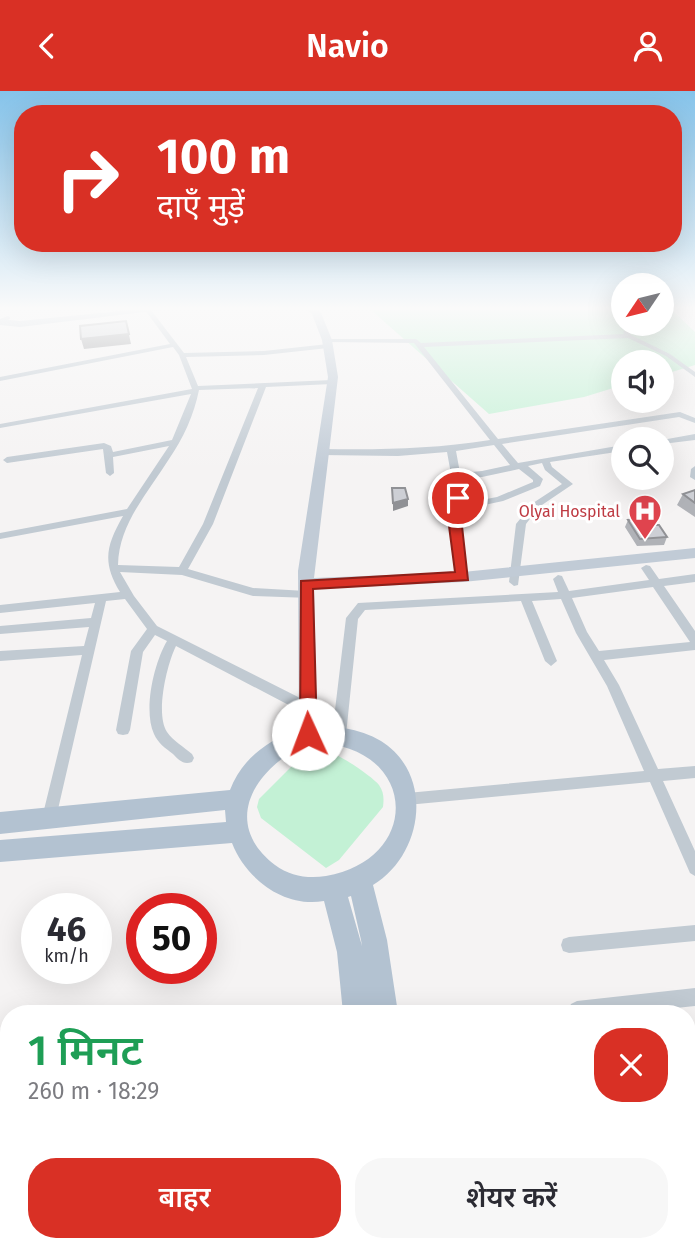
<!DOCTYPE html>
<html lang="hi">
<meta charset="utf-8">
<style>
body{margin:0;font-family:"Fira Sans","Noto Sans Devanagari",sans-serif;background:#f7f7f7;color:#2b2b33;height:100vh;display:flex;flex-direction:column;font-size:26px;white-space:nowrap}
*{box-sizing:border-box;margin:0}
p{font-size:23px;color:#7c7c81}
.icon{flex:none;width:38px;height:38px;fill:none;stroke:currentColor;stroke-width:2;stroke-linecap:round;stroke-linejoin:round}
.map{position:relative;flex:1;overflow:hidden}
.sheet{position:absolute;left:0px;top:914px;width:696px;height:247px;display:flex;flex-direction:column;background:#fff;border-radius:28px 28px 0 0;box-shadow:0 7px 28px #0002}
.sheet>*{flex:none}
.top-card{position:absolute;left:14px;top:14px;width:668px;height:147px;border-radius:28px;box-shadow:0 7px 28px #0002;background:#d93025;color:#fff;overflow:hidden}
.needle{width:46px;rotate:235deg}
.tools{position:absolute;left:611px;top:182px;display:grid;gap:14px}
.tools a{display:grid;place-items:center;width:63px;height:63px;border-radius:50%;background:#fff;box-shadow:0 7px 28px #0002;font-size:35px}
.speed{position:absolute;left:21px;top:802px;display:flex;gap:14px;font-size:35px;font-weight:700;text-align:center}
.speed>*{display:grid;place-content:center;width:91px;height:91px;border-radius:50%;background:#fff;box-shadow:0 7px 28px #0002;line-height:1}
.speed small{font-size:18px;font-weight:400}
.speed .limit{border:10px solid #d22;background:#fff;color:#111}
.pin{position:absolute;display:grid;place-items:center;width:60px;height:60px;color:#fff;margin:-30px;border:4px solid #fff;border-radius:50%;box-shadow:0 2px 7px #0007}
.me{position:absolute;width:77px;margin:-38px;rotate:358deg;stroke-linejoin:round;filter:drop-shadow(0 0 5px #0008)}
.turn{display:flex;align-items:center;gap:24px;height:147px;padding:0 28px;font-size:32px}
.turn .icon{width:91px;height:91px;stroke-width:2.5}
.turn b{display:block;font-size:49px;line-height:60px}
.round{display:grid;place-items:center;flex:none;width:74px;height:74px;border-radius:28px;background:#f7f7f7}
.overview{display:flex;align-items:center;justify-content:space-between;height:119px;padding:0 28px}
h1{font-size:42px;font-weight:600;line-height:52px;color:#1e9e55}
.cta{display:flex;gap:14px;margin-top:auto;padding:14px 28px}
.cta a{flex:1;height:80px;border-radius:28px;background:#d93025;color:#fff;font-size:28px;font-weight:600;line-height:80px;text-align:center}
.cta a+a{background:#f7f7f7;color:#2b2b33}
header{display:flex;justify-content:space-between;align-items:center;height:91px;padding:0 28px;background:#d93025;color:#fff;font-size:32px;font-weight:600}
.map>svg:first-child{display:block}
.green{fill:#c3f1d5}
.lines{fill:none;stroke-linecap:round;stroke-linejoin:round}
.street{fill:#c1cad2;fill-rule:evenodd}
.secondary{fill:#c1cbd6;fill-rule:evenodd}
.primary{fill:#b3c2d1;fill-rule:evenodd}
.wall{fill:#b0b2b7}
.shaded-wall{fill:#909195}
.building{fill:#cdcfd5;stroke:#909195;stroke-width:2}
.route{fill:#d93025;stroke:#8d1f18;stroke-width:2}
.labels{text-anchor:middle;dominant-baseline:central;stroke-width:6;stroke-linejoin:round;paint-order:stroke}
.far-health-label{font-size:16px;fill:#be3a42;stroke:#fff;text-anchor:end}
</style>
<header><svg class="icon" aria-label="back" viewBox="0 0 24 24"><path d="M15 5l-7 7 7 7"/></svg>Navio<svg class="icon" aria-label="person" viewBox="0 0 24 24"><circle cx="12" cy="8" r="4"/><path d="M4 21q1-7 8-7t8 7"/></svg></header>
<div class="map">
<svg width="695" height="1159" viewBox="0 0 695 1159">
<rect width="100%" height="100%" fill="#f5f3f3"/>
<path class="green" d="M371,219H623V233H662V219H672L695,241V274L662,284V271H623V294L584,306L489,323Z
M318,657C330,657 371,684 379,694C384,701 384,708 383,716L339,769L326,777L261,727L257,716L259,708L306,661Z"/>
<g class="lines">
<path class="street" d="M145,219H151L184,262L264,260L328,253L331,255L328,257L264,264L186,266L198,295L332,289L336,291L332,293L266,296L213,433L188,478L253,497L306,500L312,504L310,507L253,505L182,484L120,481L134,505L157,535L312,613L313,617L312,621H302L176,555C167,573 155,623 167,641C173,650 184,656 192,663L194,667L192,671C183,674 179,669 173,663C165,657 158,652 154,643C143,619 154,572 167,550L155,544L143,561L130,639L128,643L123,644L118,643L116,639L131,560L147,538L125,508L106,510L56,727L54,732L49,734L44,732L42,727L82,564L0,570V560L84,555L89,536L0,543V535L91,527L95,512L0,522V514L120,501C102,471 106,455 123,425L0,448V442L127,418L169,355L113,366L114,382L110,385L106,382L103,358L7,372L3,369L7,366L104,352L111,355L113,361L172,349L191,303L0,337V333L192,298L179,264L173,256L0,290V286L170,253ZM258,297L203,433L179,476L118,474C119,432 148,402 169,368C183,348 194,324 199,299Z
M8,225L10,226V228L0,232V228Z
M631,233H637L630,241L631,244L670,263L695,281V286L666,265L628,247L424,256L498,348L680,321L695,327V332L679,326L502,353L518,372L623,354V360L550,371L552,376L573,393L539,416L526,433L518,494L514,495L509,491L516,433L533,412L562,393L545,379L542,372L528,375L543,388L540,395L503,410L461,419L460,435L468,486L463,490L458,486L450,435L453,394L447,361L398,365L322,364L318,361L322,358C381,359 432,358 490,349L414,252L327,251L324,249L325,248H416L421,252L624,243L623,241ZM494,354L510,374L482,380L460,382L456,360ZM519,378L533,389V391L497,406L461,413V387L482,386Z
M695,343V349L662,353V349Z
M695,375V389L690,386L691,378Z
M646,474L650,475L659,488L695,483V491L664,495L695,540V559L604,569L619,594L658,678L695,675V687L663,690L695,760V785L690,782L650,691L407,714L402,713L400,708L402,703L407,702L644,680L607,595L576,542L561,508L532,510L557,570L551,575L545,570L521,510L365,519L358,528L346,644L344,648L339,650L334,648L332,644L346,527L358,512L558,501L553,488L558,484L562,485L569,500L649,489L641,477ZM653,496L690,551L599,560L587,541L572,507Z
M695,834V850L569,862L563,860L561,854L563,848L569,846Z
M695,897V915L628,922H569L568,919L571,913L577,910Z
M695,970V988L688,989V971Z
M695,1064V1084L688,1085V1065Z
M72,1152H94L93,1159H71Z"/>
<path class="secondary" d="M130,219H161L20,236L0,234V228L20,230Z
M307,219H317L321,222L332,249L338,286L314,487L463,481L695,457V467L463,491L314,498L317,643L315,649L308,651L301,649L299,643L298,480L328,286L322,249L312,223Z"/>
<path class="primary" d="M308,634C332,634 359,637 381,650C435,684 423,764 373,794L387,849L398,922H343L337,861L324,810C284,817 246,788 232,752L0,771V749L226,731L225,719L0,743V721L230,699C243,664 274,646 308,634ZM309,652C418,650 425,768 326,785C308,788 290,785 275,774C218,730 258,674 309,652ZM351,805L361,849L362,855L348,806Z
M367,1152H433V1159H368Z"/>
</g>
<path class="wall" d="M695,399V426L677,414L683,403Z
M628,429L647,434L667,446L664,454L637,455L625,436Z"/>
<path class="shaded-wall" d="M126,230L131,253L84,258L81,248Z
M408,408V415L393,420V412Z"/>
<path class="building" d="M126,230L129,243L81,248L80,235Z
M392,397H405L408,408L393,412Z
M695,399V412L683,403Z
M643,428L647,434H659L667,446L640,448L628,429Z"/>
<linearGradient id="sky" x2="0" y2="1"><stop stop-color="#85c3ea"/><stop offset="0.57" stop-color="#fafafa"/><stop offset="1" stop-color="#fafafa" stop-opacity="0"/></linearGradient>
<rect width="695" height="381" fill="url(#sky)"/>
<path class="route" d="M458,403L464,407L462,435L468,489L313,498L317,643L314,648H302L300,643L301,490L455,481L449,435L452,407Z"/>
<defs>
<symbol id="hospital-pin" viewBox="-11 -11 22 30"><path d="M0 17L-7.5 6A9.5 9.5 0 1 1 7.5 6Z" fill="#e0444e" stroke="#fff"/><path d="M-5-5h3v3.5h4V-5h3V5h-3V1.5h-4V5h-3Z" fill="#fff"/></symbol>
</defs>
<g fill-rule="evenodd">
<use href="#hospital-pin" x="626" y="401" width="38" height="52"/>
</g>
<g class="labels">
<g class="far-health-label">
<text x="620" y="420">Olyai Hospital</text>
</g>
</g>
</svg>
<div class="tools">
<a><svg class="needle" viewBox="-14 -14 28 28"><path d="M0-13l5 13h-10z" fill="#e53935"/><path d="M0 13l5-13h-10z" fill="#7c7c81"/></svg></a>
<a><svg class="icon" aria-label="sound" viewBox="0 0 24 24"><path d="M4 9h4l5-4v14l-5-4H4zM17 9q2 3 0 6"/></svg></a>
<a><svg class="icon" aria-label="search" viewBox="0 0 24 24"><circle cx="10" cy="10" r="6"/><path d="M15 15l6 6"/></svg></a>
</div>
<div class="speed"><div>46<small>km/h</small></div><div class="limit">50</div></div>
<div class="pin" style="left:458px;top:407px;background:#d93025"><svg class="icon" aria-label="arrive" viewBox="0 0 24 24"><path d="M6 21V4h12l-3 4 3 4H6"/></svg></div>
<svg class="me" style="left:308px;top:643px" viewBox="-20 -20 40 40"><circle r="19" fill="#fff"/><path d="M0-13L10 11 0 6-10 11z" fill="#d93025"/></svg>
<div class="top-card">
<div class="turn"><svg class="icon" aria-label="right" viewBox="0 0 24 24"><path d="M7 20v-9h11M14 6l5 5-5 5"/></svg><div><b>100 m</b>दाएँ मुड़ें</div></div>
</div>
<section class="sheet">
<div class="overview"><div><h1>1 मिनट</h1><p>260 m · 18:29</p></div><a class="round" style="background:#d93025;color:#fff"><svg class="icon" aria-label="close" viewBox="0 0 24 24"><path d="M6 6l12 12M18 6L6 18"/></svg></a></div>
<div class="cta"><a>बाहर</a><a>शेयर करें</a></div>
</section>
</div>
